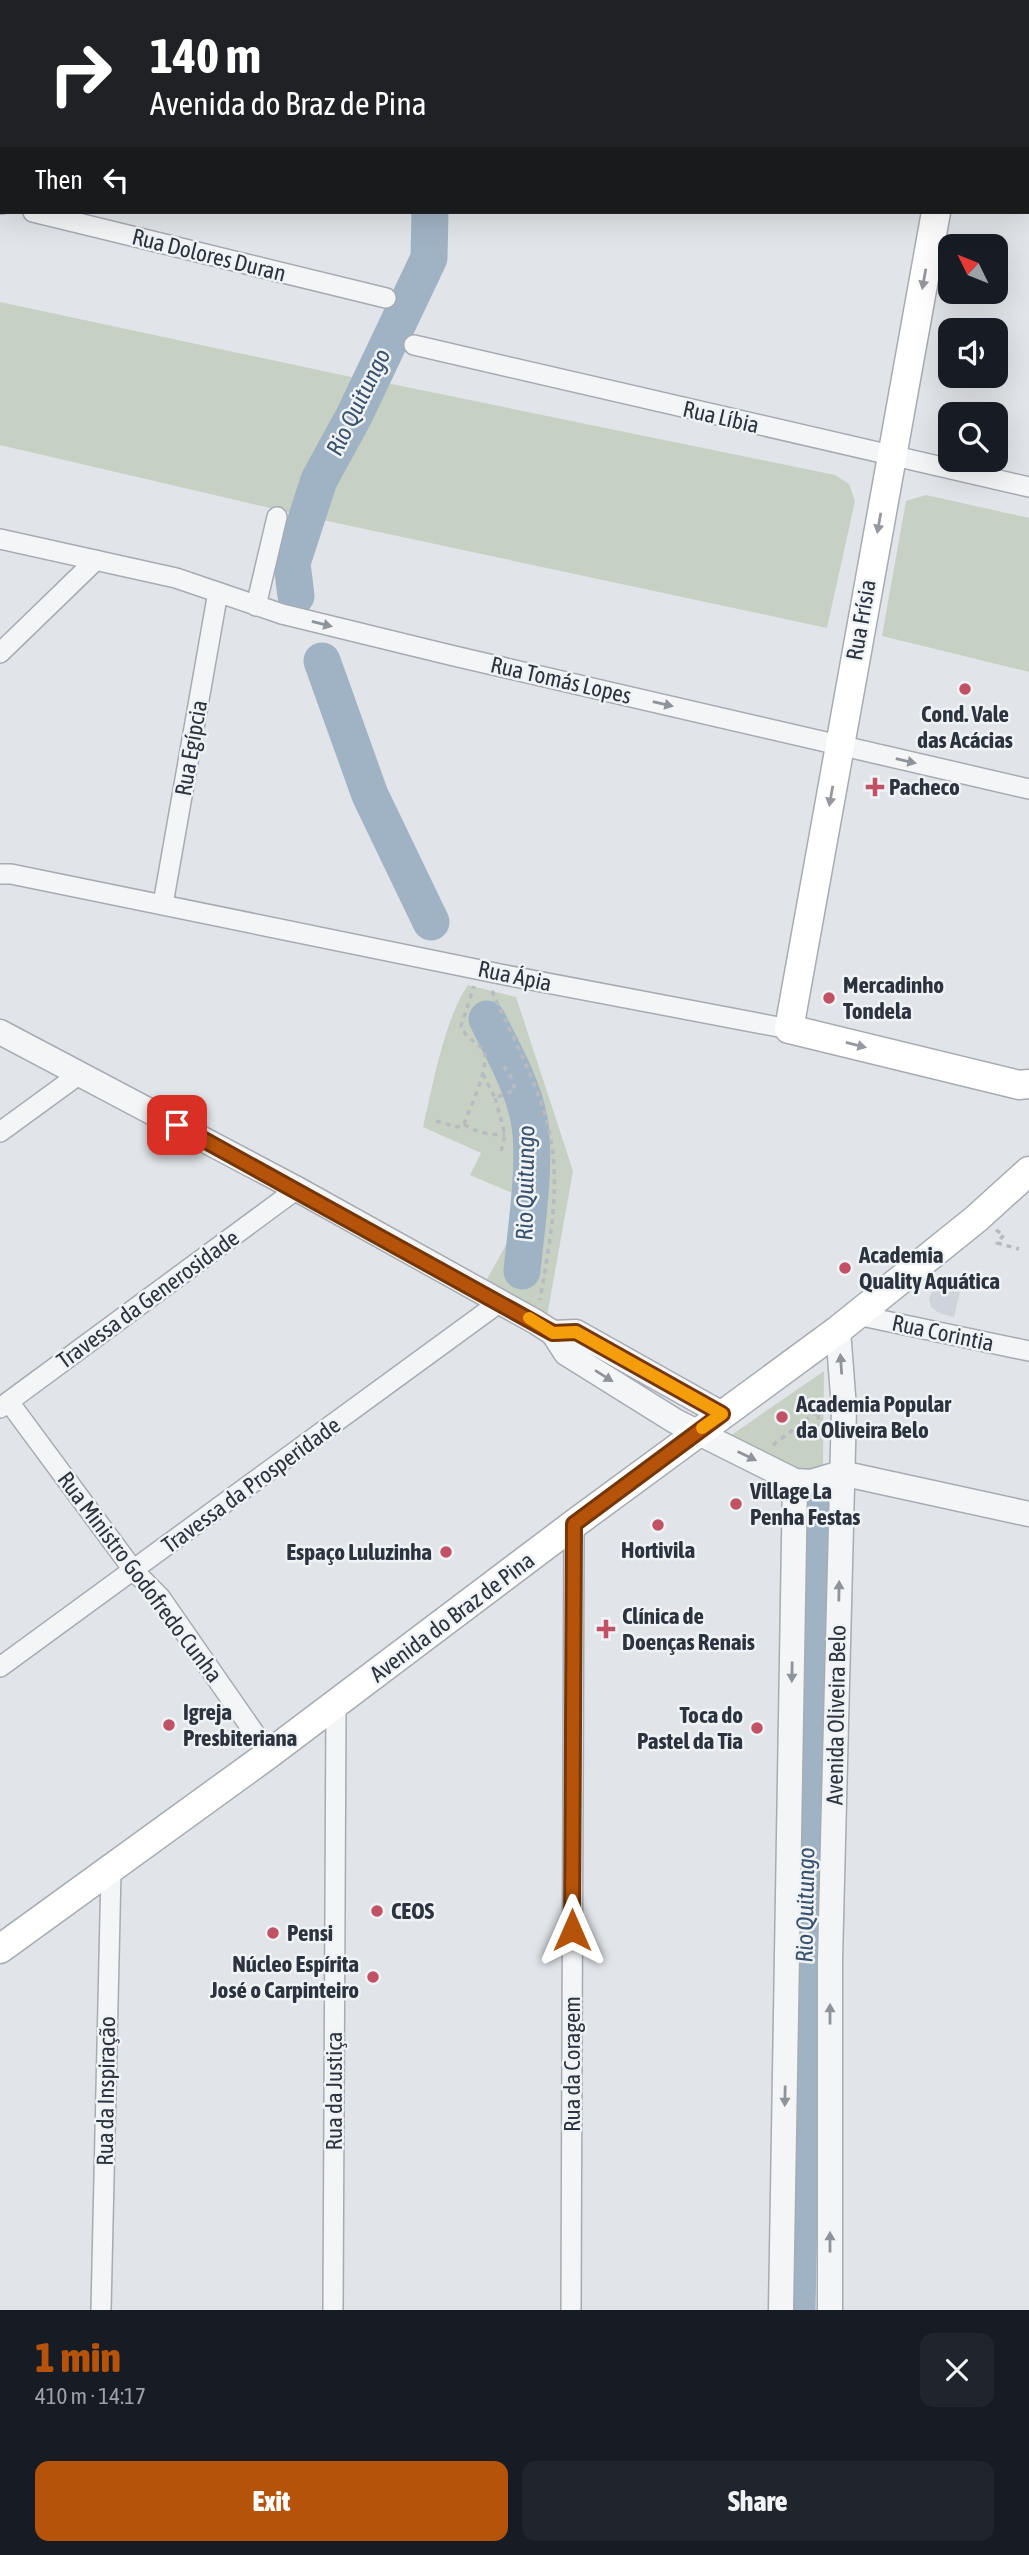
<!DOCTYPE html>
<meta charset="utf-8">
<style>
body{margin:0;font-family:"Asap Condensed",sans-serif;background:#20242c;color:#f1f3f6;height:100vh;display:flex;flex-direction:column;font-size:26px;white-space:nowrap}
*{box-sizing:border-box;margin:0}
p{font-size:23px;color:#9ea1a6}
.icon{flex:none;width:38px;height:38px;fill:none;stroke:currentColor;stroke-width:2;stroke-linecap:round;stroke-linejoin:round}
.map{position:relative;height:2310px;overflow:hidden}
.sheet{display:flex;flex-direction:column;background:#171b24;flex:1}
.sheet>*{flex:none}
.top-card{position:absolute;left:0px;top:0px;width:1029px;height:214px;box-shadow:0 7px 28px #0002;background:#202124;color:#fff;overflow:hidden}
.needle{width:46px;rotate:313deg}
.controls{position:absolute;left:938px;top:234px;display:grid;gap:14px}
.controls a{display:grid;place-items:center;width:70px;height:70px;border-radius:14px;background:#171b24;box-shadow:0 7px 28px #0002;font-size:35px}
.pin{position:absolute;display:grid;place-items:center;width:60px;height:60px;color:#fff;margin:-30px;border-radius:14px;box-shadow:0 4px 10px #0006}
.me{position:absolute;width:77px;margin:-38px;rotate:0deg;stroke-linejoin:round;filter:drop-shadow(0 0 5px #0008)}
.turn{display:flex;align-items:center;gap:24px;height:147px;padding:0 35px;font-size:32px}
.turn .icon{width:91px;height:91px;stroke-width:2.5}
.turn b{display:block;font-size:49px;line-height:60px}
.then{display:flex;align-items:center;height:66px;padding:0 35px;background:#0003;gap:14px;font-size:26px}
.round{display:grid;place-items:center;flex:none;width:74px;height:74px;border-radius:14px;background:#20242c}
.summary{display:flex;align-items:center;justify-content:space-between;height:119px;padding:0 35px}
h1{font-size:42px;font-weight:800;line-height:52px;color:#b45309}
.button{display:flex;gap:14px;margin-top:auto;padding:14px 35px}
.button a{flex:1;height:80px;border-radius:14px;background:#b45309;color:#fff;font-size:28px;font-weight:800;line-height:80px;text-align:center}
.button a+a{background:#20242c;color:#f1f3f6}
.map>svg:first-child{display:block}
.built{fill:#cfd3da}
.green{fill:#c7d1c3}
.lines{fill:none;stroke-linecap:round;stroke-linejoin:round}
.river{stroke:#a0b3c5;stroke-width:37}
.minor-casing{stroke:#a7abb2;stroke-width:22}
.tertiary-casing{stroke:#a7abb2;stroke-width:27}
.secondary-casing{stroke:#a7abb2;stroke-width:31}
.path{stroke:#b7bbc0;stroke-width:3.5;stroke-dasharray:5 5;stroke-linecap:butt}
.minor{stroke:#f3f5f7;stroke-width:19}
.tertiary{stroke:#f3f5f7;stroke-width:24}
.secondary{stroke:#fff;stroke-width:28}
.oneway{fill:#95999e}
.oneway2{fill:#8f949a}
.route-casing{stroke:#753606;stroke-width:18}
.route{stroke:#b45309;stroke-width:12}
.slow{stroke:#f59e0b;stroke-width:12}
.poi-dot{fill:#c15266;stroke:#f0f3f6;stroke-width:2.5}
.labels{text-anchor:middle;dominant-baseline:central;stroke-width:5;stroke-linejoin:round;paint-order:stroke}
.street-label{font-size:23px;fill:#2b333e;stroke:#f0f3f6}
.poi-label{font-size:23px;font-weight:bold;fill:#2b333e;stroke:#f0f3f6;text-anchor:start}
.water-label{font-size:24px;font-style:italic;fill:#39526e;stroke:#f0f3f6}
</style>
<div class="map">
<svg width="1029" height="2310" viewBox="0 0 1029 2310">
<rect width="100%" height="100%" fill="#e1e4e8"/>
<path class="built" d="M935,1288L960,1292L954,1317L939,1313L931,1307L929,1298Z"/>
<path class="green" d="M0,302L356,378L311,465L296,514L0,445Z
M377,381L835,475L849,484L855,501L827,628L318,519Z
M926,495L1029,518V672L882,636L906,501Z
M468,985L516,997L573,1171L547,1316L487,1279L520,1220L522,1197L470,1175L481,1153L423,1127C433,1085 444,1020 468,985Z
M824,1371L823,1464L816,1470L784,1468L768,1453L730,1436Z"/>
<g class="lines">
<path class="river" d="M381,0V2
M296,596L292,563L319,480L354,416L429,258L430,212
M322,661L370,795L431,922
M487,1019C503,1051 522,1084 529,1119C537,1161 526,1228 522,1271
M797,2310L813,1500"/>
<defs>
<path id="minor" d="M505,0V2
M0,2H2
M0,204H2
M33,212L386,298
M414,345L1029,487
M0,539L176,578L282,614L450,655L1029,789
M256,606L277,517
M0,653L96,560
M0,874H11L505,975L789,1029
M163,904L218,592
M0,1132L81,1073
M857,1315L1029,1351
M9,1402L134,1571L160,1597L269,1754
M0,1408L297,1189
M0,1667L500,1302
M101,2310L111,1871
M333,2310L336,1705
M571,2310L574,1524"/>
<path id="tertiary" d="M0,1032L297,1189L536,1322L553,1333L566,1353L675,1421L795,1481L811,1482L841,1473L1029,1514
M553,1333L576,1332L722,1414
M781,2310L795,1481
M830,2310V1959L844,1408L838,1330"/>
<path id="secondary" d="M1027,83L1029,81
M936,212L789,1029L1019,1085L1029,1084
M0,1949L269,1754L574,1524L838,1330L976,1219L1029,1171"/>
</defs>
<use href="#minor" class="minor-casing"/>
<use href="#tertiary" class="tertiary-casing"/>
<use href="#secondary" class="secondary-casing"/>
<path class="path" d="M492,991C511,1035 541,1089 550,1135C561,1190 549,1245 540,1300
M483,1074L495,1098L515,1090L511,1077L503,1065
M495,1098L505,1134L500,1156
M436,1121L457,1127L464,1124C474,1132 492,1136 505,1134
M464,1124C469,1110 492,1063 483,1050C475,1039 468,1042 461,1026L474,986
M996,1230L1004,1235L997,1243L1019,1249
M773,1445L818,1411L819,1431"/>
<use href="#minor" class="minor"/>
<use href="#tertiary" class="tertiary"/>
<use href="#secondary" class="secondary"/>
</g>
<defs><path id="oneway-solid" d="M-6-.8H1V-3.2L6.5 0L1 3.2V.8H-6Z" transform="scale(1.75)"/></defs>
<g class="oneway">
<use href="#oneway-solid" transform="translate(924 279) rotate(100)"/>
<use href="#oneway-solid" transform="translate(879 523) rotate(100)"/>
<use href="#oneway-solid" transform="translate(831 796) rotate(100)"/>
<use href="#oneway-solid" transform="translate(856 1045) rotate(14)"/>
</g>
<g class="oneway2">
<use href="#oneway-solid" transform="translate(322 624) rotate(14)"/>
<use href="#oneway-solid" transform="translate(663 704) rotate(13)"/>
<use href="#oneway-solid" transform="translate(906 761) rotate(13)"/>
<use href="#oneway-solid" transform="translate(841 1364) rotate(-94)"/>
<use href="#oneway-solid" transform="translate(604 1376) rotate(32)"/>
<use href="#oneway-solid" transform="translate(747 1456) rotate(26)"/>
<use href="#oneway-solid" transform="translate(839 1591) rotate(-89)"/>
<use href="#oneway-solid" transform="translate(792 1672) rotate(91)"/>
<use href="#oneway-solid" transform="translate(830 2014) rotate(-90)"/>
<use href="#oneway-solid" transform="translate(785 2096) rotate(91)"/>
<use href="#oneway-solid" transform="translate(830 2242) rotate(-90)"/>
</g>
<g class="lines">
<defs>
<path id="route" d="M177,1125L553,1333L576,1332L722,1414L574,1524L572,1930"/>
</defs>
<use href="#route" class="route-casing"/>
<use href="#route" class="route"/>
<path class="slow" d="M529,1318L553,1333L576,1332L722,1414L702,1428"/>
</g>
<g class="poi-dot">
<circle cx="965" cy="689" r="7"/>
<path d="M871.5 776.5h7v7h7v7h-7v7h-7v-7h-7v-7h7z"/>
<circle cx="829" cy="998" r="7"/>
<circle cx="845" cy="1268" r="7"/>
<circle cx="782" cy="1417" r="7"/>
<circle cx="736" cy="1504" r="7"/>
<circle cx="658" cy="1525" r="7"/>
<circle cx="446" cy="1552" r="7"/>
<path d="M602.5 1618.5h7v7h7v7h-7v7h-7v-7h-7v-7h7z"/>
<circle cx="169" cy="1725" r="7"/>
<circle cx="757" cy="1728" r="7"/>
<circle cx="377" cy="1911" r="7"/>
<circle cx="273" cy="1933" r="7"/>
<circle cx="373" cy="1977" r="7"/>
</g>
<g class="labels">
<g class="street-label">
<text transform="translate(209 255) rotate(14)">Rua Dolores Duran</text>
<text transform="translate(721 417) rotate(13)">Rua Líbia</text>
<text transform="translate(861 620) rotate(-80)">Rua Frísia</text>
<text transform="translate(561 680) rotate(13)">Rua Tomás Lopes</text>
<text transform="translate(191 748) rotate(-80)">Rua Egípcia</text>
<text transform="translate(515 976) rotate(12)">Rua Ápia</text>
<text transform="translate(148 1299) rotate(-36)">Travessa da Generosidade</text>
<text transform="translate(943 1333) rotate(12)">Rua Corintia</text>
<text transform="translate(251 1485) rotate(-36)">Travessa da Prosperidade</text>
<text transform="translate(140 1577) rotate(53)">Rua Ministro Godofredo Cunha</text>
<text transform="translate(452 1617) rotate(-37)">Avenida do Braz de Pina</text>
<text transform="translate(836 1715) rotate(-89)">Avenida Oliveira Belo</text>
<text transform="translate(572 2064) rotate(-90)">Rua da Coragem</text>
<text transform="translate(106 2091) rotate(-89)">Rua da Inspiração</text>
<text transform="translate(334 2091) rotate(-90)">Rua da Justiça</text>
</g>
<g class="poi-label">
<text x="965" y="714" text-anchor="middle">Cond. Vale<tspan x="965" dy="26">das Acácias</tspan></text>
<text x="889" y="787">Pacheco</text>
<text x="843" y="985">Mercadinho<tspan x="843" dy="26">Tondela</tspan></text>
<text x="859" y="1255">Academia<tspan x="859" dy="26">Quality Aquática</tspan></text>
<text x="796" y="1404">Academia Popular<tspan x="796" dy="26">da Oliveira Belo</tspan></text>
<text x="750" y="1491">Village La<tspan x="750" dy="26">Penha Festas</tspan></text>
<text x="658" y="1550" text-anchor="middle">Hortivila</text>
<text x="432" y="1552" text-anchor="end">Espaço Luluzinha</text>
<text x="622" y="1616">Clínica de<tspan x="622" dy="26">Doenças Renais</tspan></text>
<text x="183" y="1712">Igreja<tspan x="183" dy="26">Presbiteriana</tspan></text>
<text x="743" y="1715" text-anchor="end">Toca do<tspan x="743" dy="26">Pastel da Tia</tspan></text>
<text x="391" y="1911">CEOS</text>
<text x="287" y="1933">Pensi</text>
<text x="359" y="1964" text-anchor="end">Núcleo Espírita<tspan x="359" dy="26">José o Carpinteiro</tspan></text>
</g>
<g class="water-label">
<text transform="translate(358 402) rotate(-64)">Rio Quitungo</text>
<text transform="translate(525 1183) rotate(-89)">Rio Quitungo</text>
<text transform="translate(805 1905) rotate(-89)">Rio Quitungo</text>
</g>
</g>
</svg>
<div class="controls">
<a><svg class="needle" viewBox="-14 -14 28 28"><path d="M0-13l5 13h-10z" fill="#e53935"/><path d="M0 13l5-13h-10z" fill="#9ea1a6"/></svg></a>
<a><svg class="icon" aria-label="sound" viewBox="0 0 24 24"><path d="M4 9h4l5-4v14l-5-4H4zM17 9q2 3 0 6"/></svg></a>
<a><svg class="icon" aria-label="search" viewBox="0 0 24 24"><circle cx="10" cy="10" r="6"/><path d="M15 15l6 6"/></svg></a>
</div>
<div class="pin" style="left:177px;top:1125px;background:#d93025"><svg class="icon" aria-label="arrive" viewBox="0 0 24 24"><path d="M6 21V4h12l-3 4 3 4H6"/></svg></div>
<svg class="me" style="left:572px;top:1930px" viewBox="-20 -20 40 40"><path d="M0-17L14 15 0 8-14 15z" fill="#b45309" stroke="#fff" stroke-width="4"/></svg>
<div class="top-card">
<div class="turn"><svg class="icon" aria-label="right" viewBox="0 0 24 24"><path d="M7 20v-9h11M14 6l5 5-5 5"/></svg><div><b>140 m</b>Avenida do Braz de Pina</div></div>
<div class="then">Then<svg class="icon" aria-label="left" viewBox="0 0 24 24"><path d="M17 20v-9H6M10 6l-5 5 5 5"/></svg></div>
</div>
</div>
<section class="sheet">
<div class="summary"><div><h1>1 min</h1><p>410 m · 14:17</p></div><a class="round"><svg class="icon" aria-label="close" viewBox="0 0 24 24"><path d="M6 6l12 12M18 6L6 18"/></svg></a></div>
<div class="button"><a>Exit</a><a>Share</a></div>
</section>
